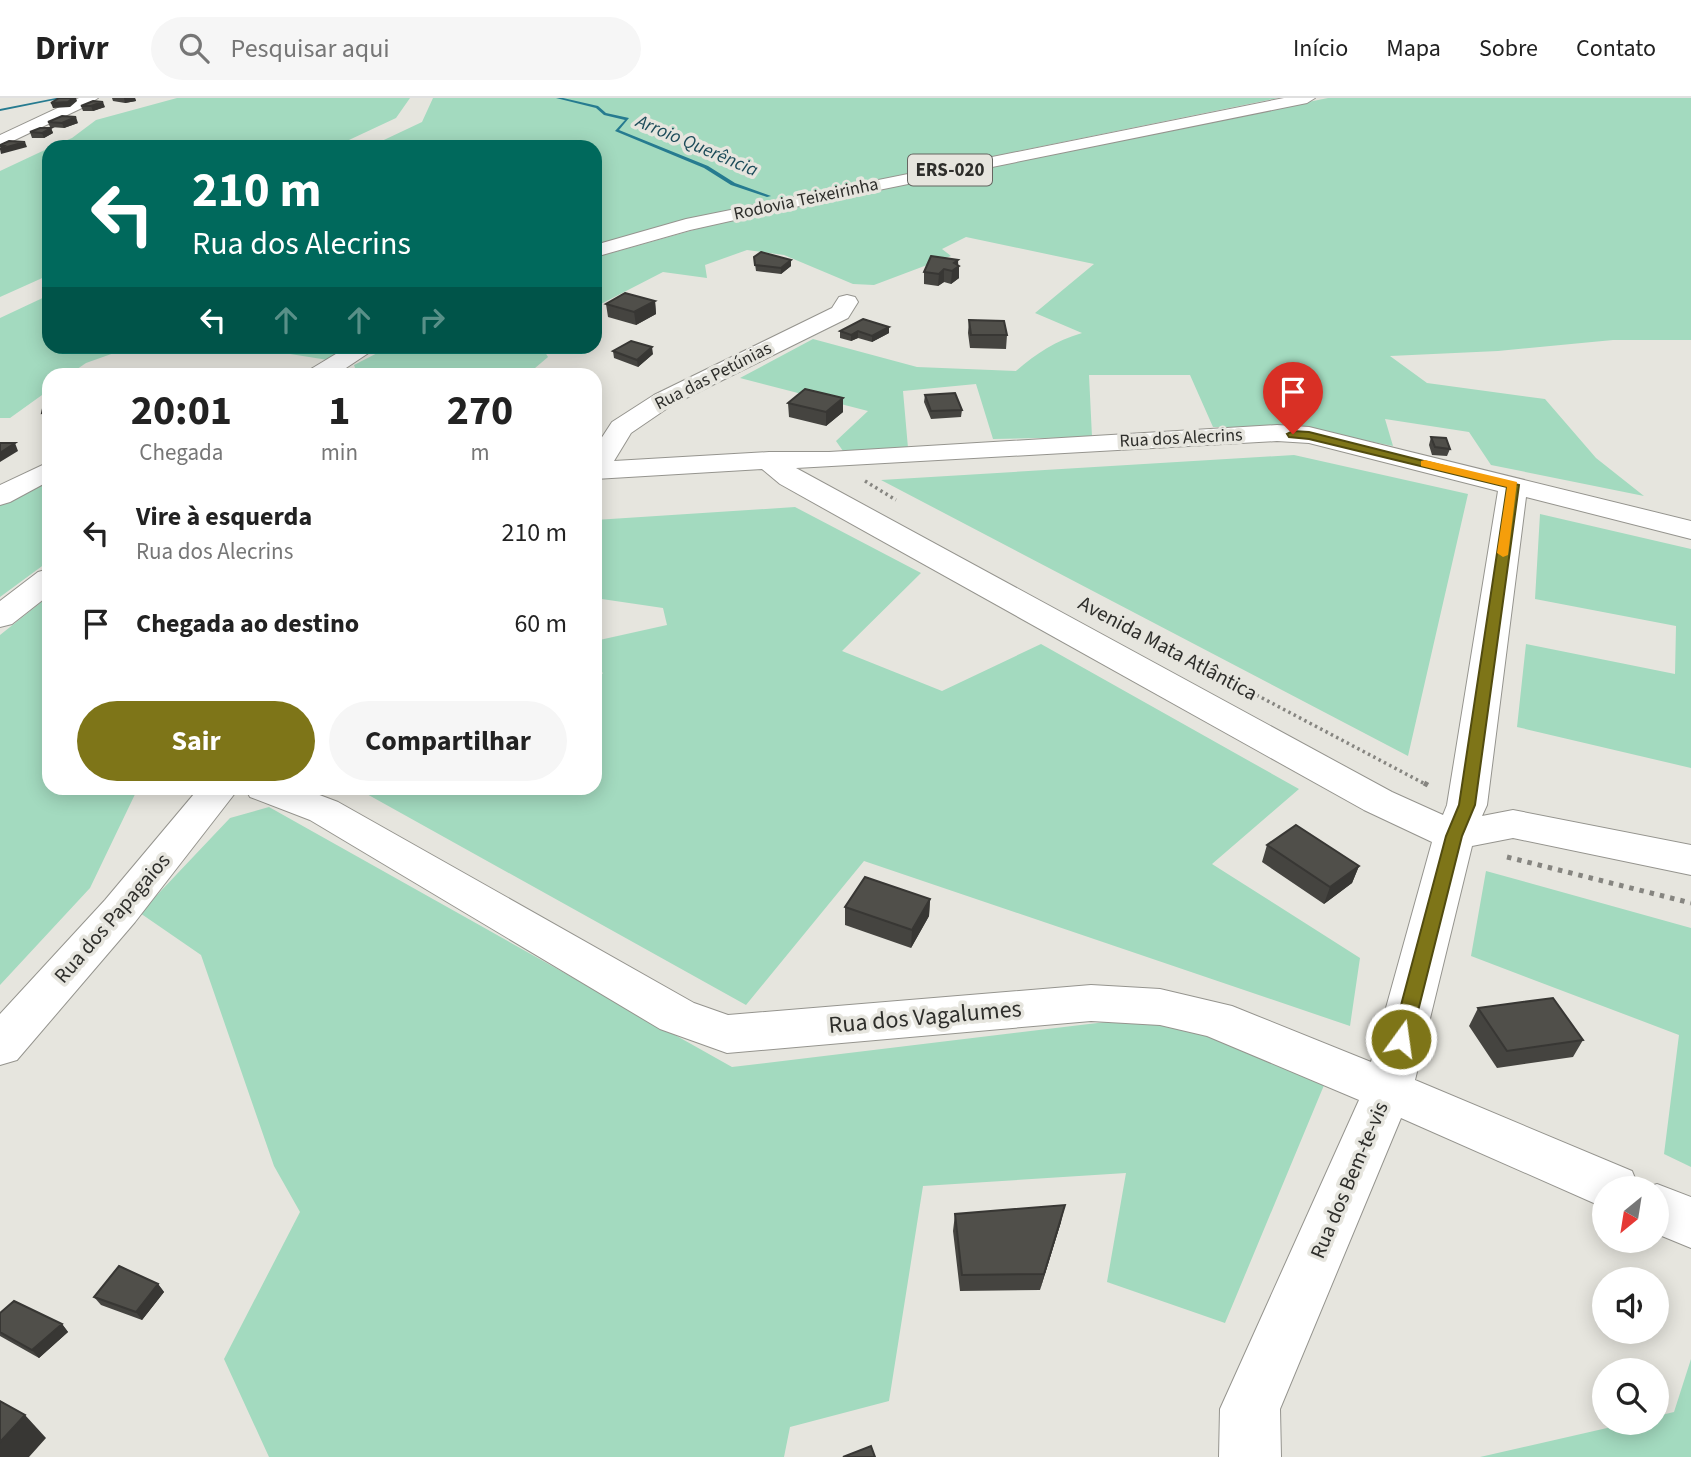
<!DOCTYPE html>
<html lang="pt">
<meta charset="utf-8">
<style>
body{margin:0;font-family:"Source Sans 3",sans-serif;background:#f6f6f6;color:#222;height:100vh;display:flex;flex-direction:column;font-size:26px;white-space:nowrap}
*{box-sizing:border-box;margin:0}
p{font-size:23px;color:#767676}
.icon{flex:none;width:38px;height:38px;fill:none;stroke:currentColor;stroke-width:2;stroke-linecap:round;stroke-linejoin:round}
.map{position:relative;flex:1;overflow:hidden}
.side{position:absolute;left:42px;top:270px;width:560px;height:427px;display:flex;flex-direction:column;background:#fff;border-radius:21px;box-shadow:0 4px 18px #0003}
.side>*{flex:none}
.banner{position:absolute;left:42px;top:42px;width:560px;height:214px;border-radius:21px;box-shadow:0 4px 18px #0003;background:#00695c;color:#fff;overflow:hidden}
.needle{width:46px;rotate:210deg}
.fabs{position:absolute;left:1592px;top:1078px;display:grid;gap:14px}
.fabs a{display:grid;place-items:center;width:77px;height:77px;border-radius:50%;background:#fff;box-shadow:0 4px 18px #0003;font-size:35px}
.pin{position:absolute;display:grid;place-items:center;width:60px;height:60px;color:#fff;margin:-72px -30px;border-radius:50% 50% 50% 0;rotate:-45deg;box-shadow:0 0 7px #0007}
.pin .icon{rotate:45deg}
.me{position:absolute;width:77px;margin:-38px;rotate:14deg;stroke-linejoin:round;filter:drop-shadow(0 0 5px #0008)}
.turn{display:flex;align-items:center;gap:24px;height:147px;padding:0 35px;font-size:32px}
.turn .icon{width:91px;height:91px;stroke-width:2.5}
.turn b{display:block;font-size:49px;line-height:60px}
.lanes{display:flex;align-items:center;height:66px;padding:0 35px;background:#0003;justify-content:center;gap:35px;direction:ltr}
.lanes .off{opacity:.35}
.eta{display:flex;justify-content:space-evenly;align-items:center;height:119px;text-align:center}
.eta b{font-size:42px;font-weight:700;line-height:49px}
.cta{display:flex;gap:14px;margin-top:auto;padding:14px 35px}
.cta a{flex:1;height:80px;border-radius:42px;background:#7e7518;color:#fff;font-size:28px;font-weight:700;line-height:80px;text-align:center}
.cta a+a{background:#f6f6f6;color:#222}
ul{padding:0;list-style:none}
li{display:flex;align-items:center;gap:21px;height:91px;padding:0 35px}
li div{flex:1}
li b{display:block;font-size:26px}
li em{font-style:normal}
header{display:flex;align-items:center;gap:42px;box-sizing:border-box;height:98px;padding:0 35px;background:#fff;border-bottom:2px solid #e0e0e0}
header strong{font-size:33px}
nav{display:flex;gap:38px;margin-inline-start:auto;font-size:24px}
.search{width:490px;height:63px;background:#f6f6f6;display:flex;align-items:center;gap:18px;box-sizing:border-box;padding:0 24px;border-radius:38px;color:#767676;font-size:26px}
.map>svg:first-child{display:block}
.green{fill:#a3dabf}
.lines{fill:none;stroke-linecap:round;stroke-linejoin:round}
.stream{fill:#267b90;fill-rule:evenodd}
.street-casing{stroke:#95948e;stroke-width:2}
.primary-casing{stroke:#95948e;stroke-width:2}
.path-far1{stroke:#868580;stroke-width:3.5;stroke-dasharray:2.5 3.5;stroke-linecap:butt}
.path{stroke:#868580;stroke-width:5;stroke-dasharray:4.5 6;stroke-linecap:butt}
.street{fill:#fff;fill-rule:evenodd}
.primary{fill:#fff;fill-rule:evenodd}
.wall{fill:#454440}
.shaded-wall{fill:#383734}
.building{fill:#504f4a;stroke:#383734;stroke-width:2}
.route{fill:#7e7518;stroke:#524c10;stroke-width:2}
.slow{fill:#f59e0b}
.labels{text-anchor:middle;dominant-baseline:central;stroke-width:7;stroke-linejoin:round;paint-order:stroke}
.far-street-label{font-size:18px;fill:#2e2e2b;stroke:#e6e5de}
.far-water-label{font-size:19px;font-style:italic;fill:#1d4c5a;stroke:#e6e5de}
.shield{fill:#e6e5de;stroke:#656561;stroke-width:2}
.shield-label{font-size:19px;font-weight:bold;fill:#2e2e2b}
.street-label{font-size:21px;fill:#2e2e2b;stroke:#e6e5de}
.near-street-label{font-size:24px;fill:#2e2e2b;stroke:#e6e5de}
</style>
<header>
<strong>Drivr</strong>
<div class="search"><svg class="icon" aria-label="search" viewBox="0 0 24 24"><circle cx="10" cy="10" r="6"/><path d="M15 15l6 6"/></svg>Pesquisar aqui</div>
<nav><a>Início</a><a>Mapa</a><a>Sobre</a><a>Contato</a></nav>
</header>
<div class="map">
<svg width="1691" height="1359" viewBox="0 0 1691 1359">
<rect width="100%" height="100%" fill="#e6e5de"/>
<path class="green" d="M177,0H410L396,20L334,49H51L72,40L96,22Z
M433,0H1278L779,102L595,148V49H369L422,24Z
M1328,0H1691V242H1613L1498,253L1390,258L1427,285L1545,301L1596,360L1644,398L1491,367L1469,334L1385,321L1393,348L1302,330L1213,329L1190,277H1089L1092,339L993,341L976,286L903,293L908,350L843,353L836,343L868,313L740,280L813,241L917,269L1016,273C1037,255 1055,243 1082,235L1035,215L1094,166L966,139L942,151L951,158L874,187L853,186L784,157L747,152L705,167L707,180L663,174L595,209V160L604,157L697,131L784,111Z
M49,50V177L0,199V73Z
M49,197V248L131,249L86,265L70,276H49V292L10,320H0V220Z
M246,249H353L328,262Z
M389,249H542L548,259L528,276H357L354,267Z
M1294,357L1468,396L1408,658L881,382Z
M49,381V463L0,499V407Z
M795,409L921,475L842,553L942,593L1041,546L1299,691L1212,766L1360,860L1350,928L864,763L746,907L356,690H595V583L603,575L595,569V543L667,527L663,510L595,500V422Z
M1540,416L1691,451V670L1517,629L1526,546L1675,576L1676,528L1535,501Z
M49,498V690H138L90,790L0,887V537Z
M269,709L732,969L1164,917L1327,980L1225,1225L1107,1184L1126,1075L923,1088L889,1303L790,1329L784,1359H269L224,1261L300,1114L274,1068L201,857L140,815L230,720Z
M1486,773L1691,830V1069L1664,1056L1679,937L1471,858Z
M1691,1261V1359H1480L1629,1325H1657V1318L1674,1314Z"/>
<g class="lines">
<path class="stream" d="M56,0H64L0,13V11Z
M556,0H563L598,8L606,15L629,20L619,32L708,68L735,85L771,98L767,99L731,87L704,70L615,33L625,22L604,17L596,10Z"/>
<defs>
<path id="street" d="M79,0H98L84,9L0,49V37Z
M847,197L855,199L858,204L848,220L672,307L631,335L614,363L769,354H829L1277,327L1309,329L1691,423V441L1526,399L1487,707L1482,718L1513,712L1691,747V777L1513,740L1472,748L1415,982L1632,1073L1639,1090H1605V1110L1401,1020L1280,1311L1281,1359H1219L1220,1311L1359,1002L1207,938L1160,927L1091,923L727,955L660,931L310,722L250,699L245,690H301L338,704L694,905L728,917L1091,887L1160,891L1232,908L1371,964L1432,744L1364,712L780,386L762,371L595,381V350L612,324L654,297L832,210L839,199ZM1277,343L1309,345L1498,393L1447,707L1443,717L1392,694L796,370Z
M321,269L330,271L333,276H308L311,271Z
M49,364V383L10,404L0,407V387Z
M199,690H239L135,824L17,962L0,967V916L105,802Z
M1657,1086L1691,1099V1150L1657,1136V1090H1645Z"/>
<path id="primary" d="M1284,0H1315L1307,5L780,112L690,132L595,159V147L686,121Z
M349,248H379L337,276H308L311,271Z
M49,471V497L12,526L0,529V503L38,474Z"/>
</defs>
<use href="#street" class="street-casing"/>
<use href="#primary" class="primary-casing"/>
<path class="path-far1" d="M865,383L896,402
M1230,583L1427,687"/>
<path class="path" d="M1424,685L1433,690
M1507,759L1691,805"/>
<use href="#street" class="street"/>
<use href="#primary" class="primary"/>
</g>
<path class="wall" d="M112,0H135L136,3L125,5L113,3Z
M81,8L105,9L93,13H83Z
M48,24L78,25L64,30L50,29Z
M51,30L53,35L44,40H32L30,34Z
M754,159L791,168L781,176L756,173Z
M958,162L959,180L951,186L944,184L938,188L924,186V174Z
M655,203L656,216L636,227L608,219L606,206Z
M969,222L1007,237L1006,251L970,250L968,235Z
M889,229V235L872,244L858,240L851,243L840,240V233Z
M613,253L653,256L638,269L614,260Z
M1281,269L1310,286L1309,293L1278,290Z
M925,297L962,312L961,319L931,321L924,304Z
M843,300V314L826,328L789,319L788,305Z
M1431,339L1450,351L1447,358L1432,357L1429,347Z
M1267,747L1359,768L1352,785L1324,806L1262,764Z
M930,801L929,818L911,850L845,827V809Z
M1478,910L1583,942L1573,959L1497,970L1469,928Z
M955,1116L1061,1124L1040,1192L960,1193L953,1133Z
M158,1186L164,1194L142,1222L101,1207L94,1199Z
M0,1215L62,1226L68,1234L39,1260L0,1238Z"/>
<path class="shaded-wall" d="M73,0H76L77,3L70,9L53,10L51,5Z
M124,0H135L136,3L125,5Z
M103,4L105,9L93,13L91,8Z
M76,19L78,25L64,30L62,25Z
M51,30L53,35L44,40L42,35Z
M25,44L27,49L1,56L0,51Z
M791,162V168L781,176V170Z
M958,162V169L959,168V180L951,186L952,173L954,165Z
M944,171V184L938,188L939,176Z
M655,203L656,216L636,227L634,214Z
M889,229V235L872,244V238Z
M858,233V240L851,243V237Z
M652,249L653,256L638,269L637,262Z
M843,300V314L826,328V314Z
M49,314V321L45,322L42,315Z
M15,345L18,353L0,364V355Z
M1359,768L1352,785L1324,806L1330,789Z
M930,801L929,818L911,850L912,832Z
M1065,1107L1061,1124L1040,1192L1044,1176Z
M158,1186L164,1194L142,1222L136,1214Z
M62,1226L68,1234L39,1260L32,1252Z
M25,1317L46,1340L29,1359H0V1344Z"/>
<path class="building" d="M59,0H73L68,4L51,5Z
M93,3L103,4L91,8H81Z
M62,18L76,19L62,25L48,24Z
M40,30H51L42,35L30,34Z
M9,43L25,44L0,51L4,48H0V47Z
M761,154L791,162L781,170L755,167L754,159Z
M931,158L958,162L954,165L959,168L952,173L944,171L939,176L924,174Z
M625,195L655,203L634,214L606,206Z
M863,221L889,229L872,238L858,233L851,237L840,233Z
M969,222L1004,223L1007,237H971Z
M631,243L652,249L637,262L613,253Z
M1281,269L1311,273L1310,286L1280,283Z
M805,291L843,300L826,314L788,305Z
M955,295L962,312L931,313L925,297Z
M45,301H49V314L42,315Z
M1431,339L1446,340L1450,351L1435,349Z
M0,345H15L0,355Z
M1296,727L1359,768L1330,789L1267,747Z
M865,779L930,801L912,832L845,809Z
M1553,900L1583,942L1507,953L1478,910Z
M1065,1107L1044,1176L962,1177L955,1116Z
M119,1168L158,1186L136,1214L94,1199Z
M14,1203L62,1226L32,1252L0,1234V1215Z
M0,1303L25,1317L0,1344Z
M871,1348L875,1359H843Z"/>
<path class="route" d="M1293,333L1309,334L1519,387L1475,707L1462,738L1411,941L1408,947L1401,949L1394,947L1392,941L1446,738L1459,707L1507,389L1309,341L1289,339L1287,336Z"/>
<path class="slow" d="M1425,362L1517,384L1508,457L1503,459L1497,455L1507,389L1421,368V363Z"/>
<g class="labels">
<g class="far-street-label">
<text transform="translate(806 101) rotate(-12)">Rodovia Teixeirinha</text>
<text transform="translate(713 278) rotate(-27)">Rua das Petúnias</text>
<text transform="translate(1181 340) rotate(-3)">Rua dos Alecrins</text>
</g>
<g class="far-water-label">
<text transform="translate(697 48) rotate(23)">Arroio Querência</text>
</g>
<rect class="shield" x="908" y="56.5" width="84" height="31" rx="5"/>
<g class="shield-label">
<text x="950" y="72">ERS-020</text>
</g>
<g class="street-label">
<text transform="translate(1168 550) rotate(28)">Avenida Mata Atlântica</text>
<text transform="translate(112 820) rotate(-49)">Rua dos Papagaios</text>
<text transform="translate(1349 1082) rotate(-67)">Rua dos Bem-te-vis</text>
</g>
<g class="near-street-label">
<text transform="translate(925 919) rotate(-5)">Rua dos Vagalumes</text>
</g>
</g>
</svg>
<div class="fabs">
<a><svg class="needle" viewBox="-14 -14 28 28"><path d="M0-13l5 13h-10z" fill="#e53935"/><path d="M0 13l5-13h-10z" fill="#767676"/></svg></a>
<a><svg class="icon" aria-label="sound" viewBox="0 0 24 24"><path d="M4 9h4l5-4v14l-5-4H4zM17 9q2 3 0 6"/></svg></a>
<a><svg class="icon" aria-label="search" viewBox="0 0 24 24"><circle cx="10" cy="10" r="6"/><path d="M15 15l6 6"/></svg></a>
</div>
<div class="pin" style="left:1293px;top:336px;background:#d93025"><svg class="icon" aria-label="arrive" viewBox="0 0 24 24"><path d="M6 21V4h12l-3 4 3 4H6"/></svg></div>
<svg class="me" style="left:1401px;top:941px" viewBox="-20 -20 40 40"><circle r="17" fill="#7e7518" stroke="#fff" stroke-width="3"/><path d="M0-11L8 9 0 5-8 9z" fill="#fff"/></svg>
<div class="banner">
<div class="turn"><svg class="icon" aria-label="left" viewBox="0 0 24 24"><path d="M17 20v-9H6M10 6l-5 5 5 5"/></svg><div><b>210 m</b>Rua dos Alecrins</div></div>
<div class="lanes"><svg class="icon" aria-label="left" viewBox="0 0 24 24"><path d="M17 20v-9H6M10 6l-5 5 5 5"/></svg><svg class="icon off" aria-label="ahead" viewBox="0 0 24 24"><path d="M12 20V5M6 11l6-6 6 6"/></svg><svg class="icon off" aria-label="ahead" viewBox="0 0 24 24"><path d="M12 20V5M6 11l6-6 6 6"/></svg><svg class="icon off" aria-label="right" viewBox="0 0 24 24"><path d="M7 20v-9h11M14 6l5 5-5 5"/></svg></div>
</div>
<section class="side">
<div class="eta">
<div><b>20:01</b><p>Chegada</p></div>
<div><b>1</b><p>min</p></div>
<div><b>270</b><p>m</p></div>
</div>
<ul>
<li><svg class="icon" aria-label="left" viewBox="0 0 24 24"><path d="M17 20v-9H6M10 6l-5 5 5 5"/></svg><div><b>Vire à esquerda</b><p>Rua dos Alecrins</p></div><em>210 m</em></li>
<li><svg class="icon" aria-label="arrive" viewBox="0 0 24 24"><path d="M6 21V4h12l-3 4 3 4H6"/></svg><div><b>Chegada ao destino</b></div><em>60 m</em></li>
</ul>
<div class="cta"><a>Sair</a><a>Compartilhar</a></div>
</section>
</div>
